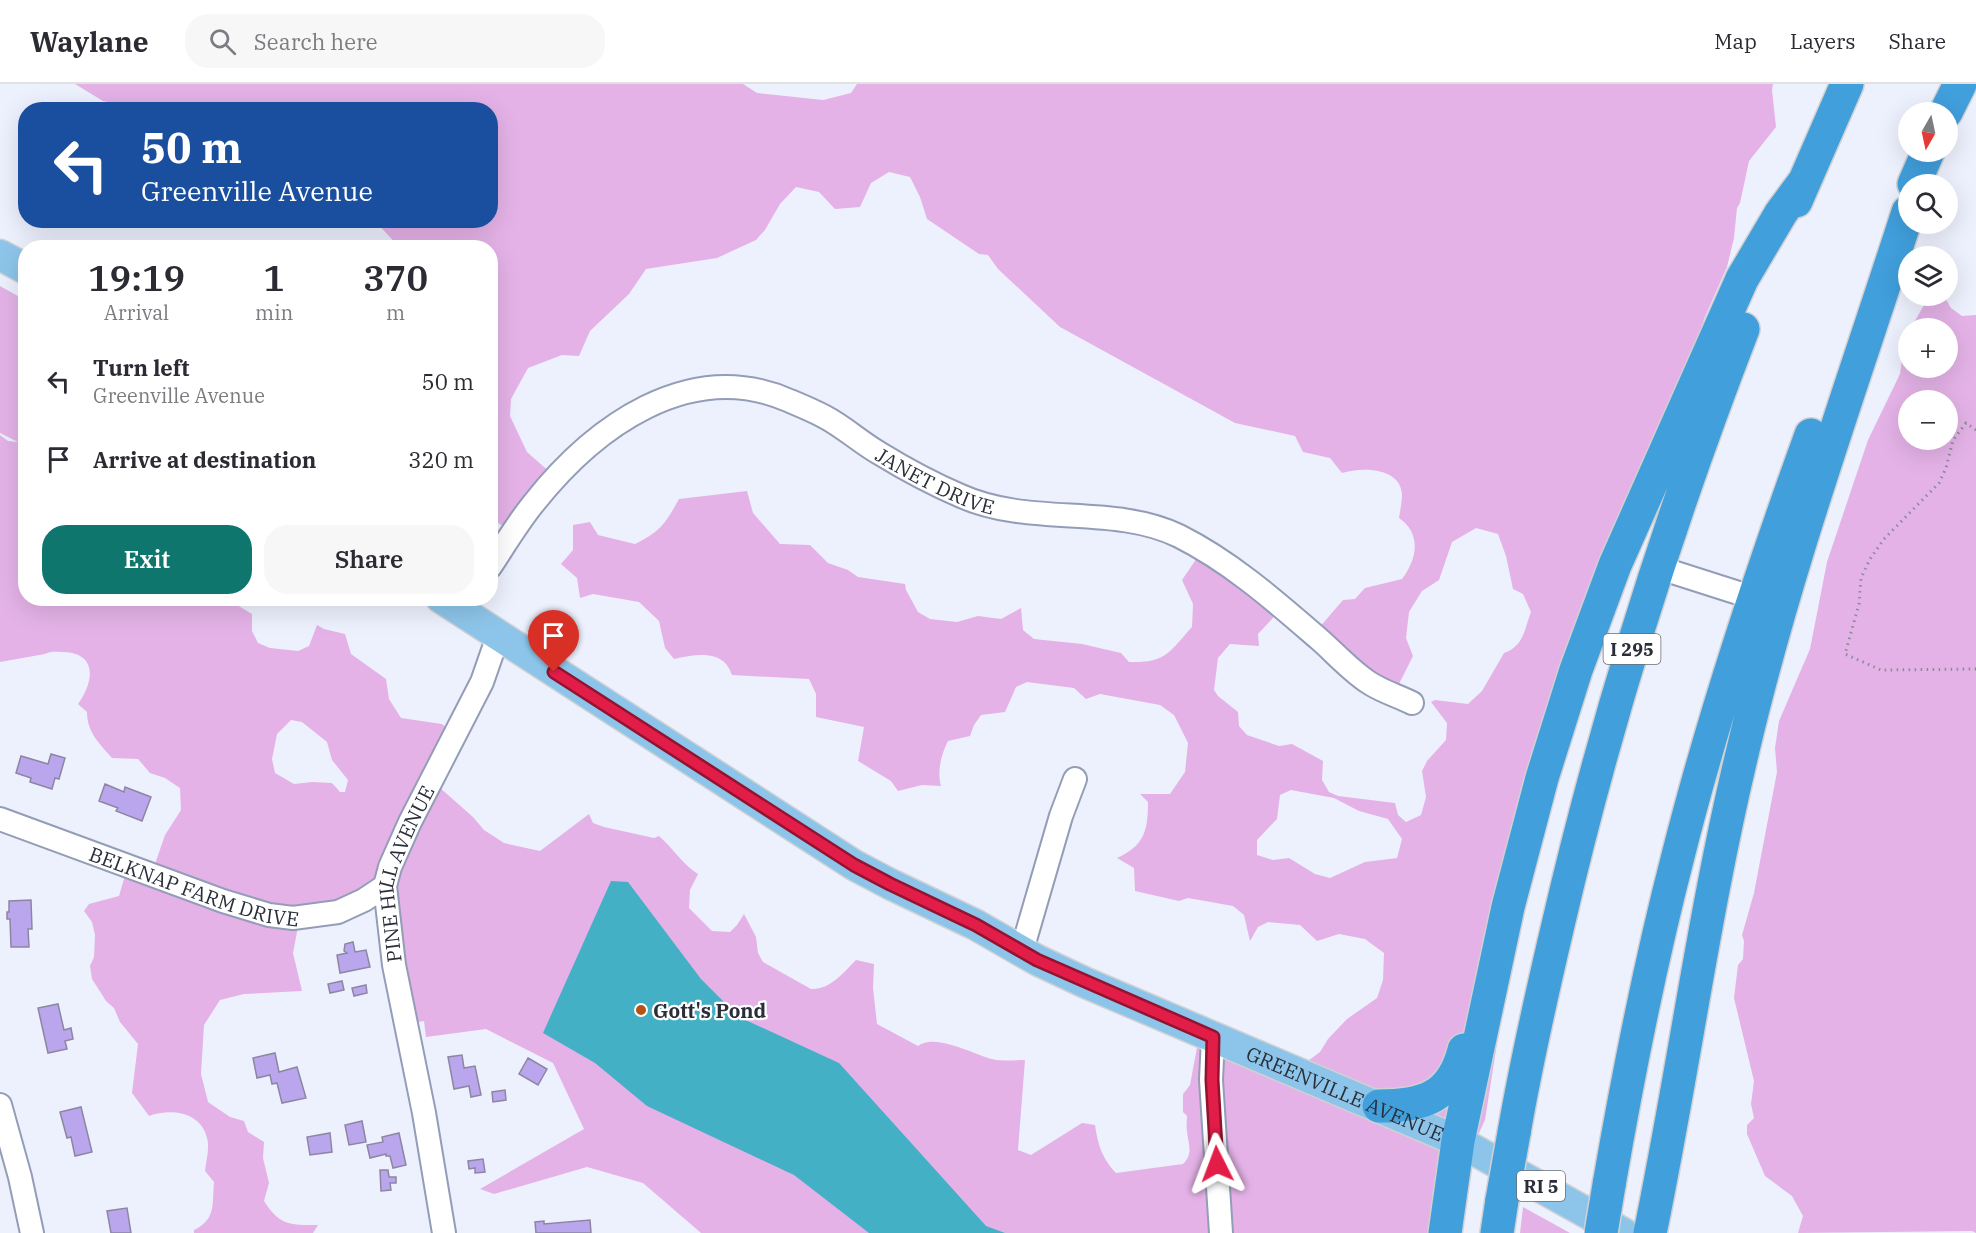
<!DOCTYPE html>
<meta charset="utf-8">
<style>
body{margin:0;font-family:"IBM Plex Serif",serif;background:#f7f7f7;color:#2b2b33;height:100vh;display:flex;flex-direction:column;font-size:22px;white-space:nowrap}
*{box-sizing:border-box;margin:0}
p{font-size:20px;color:#7c7c81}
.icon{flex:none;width:33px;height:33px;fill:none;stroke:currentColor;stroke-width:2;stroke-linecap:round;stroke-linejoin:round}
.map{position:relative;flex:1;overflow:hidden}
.details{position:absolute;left:18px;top:156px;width:480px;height:366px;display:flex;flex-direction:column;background:#fff;border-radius:24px;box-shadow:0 6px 24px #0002}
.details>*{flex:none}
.top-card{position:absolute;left:18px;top:18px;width:480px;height:126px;border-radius:24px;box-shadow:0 6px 24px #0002;background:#1a4fa0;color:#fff;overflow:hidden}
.needle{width:39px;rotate:189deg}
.tools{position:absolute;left:1898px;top:18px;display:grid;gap:12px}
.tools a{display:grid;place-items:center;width:60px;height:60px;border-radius:50%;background:#fff;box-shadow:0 6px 24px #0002;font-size:30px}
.pin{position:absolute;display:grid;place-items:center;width:51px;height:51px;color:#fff;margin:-62px -26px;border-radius:50% 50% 50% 0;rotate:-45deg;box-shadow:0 0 6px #0007}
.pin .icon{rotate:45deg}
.me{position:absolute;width:66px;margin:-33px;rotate:357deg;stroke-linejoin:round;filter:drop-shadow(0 0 4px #0008)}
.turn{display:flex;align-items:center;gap:21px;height:126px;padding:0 24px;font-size:27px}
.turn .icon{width:78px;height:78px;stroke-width:2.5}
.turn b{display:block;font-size:42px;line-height:51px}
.eta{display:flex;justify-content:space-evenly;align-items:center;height:102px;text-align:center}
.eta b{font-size:36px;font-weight:600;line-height:42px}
.primary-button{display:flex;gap:12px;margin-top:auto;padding:12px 24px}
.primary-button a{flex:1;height:69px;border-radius:24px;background:#0f766e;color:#fff;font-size:24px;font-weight:600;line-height:69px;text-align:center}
.primary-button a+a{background:#f7f7f7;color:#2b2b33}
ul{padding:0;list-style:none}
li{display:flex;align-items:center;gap:18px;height:78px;padding:0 24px}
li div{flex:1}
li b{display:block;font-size:22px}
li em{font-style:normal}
header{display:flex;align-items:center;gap:36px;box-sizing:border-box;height:84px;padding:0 30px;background:#fff;border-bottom:2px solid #e1e1e2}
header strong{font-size:28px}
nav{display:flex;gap:33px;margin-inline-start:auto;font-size:21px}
.search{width:420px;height:54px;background:#f7f7f7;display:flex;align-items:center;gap:15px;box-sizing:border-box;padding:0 21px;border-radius:24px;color:#7c7c81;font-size:22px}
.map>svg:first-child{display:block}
.green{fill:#e4b2e7;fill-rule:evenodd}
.water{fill:#43b0c6}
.building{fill:#b9a6ed;stroke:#8d86a2;stroke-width:1.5}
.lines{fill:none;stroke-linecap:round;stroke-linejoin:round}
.minor-casing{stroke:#939db7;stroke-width:26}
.major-casing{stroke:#d0d1d3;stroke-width:33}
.highway-casing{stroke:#d0d1d3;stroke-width:36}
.path{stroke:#898d99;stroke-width:3;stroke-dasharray:1.5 4.5;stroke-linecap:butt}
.minor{stroke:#fff;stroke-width:22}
.major{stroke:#8dc5ea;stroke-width:30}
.highway{stroke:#419fdc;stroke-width:33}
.highway-bridge-casing{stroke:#d0d1d3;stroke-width:36;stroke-linecap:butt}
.highway-bridge{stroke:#419fdc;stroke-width:33}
.route-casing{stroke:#92132f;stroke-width:15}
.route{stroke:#e11d48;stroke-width:10}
.poi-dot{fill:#b55317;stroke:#fff;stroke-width:2}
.labels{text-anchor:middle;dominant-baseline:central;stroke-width:4.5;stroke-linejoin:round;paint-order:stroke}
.shield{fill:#fff;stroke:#6a6d74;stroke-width:1.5}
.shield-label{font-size:18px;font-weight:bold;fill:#2a2e39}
.street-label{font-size:20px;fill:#2a2e39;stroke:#fff}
.poi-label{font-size:20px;font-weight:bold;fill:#2a2e39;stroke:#fff;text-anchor:start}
</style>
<header>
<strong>Waylane</strong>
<div class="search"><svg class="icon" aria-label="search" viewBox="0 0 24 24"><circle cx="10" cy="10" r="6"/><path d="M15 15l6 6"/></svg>Search here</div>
<nav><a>Map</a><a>Layers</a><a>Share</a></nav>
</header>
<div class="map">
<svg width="1976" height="1149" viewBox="0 0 1976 1149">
<rect width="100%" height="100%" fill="#edf1fd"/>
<path class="green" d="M75,0H743L757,9L823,16L851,9L857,0H1773L1772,6L1776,43L1749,77L1740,119L1737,124L1734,154L1727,183L1704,235L1698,260L1659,346L1516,838L1485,1036L1468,1073L1454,1149H701L643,1099L587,1083L494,1110L480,1105L584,1045L553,979L486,945L426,953L424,937L412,939L382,808L300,832L293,869L302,907L244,910L220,916L204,941L201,990L208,1018L230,1033L244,1037L248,1048L264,1058L263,1074L269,1099L264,1117C280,1142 290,1141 318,1141L313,1149H194V1146C216,1135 212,1121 214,1098L205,1087C206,1077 210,1064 207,1054C201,1028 171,1024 149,1032L132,1009L138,960L120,938L114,924L106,917L92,895L90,882L94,873L95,851L92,838L84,827L89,820L119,812L129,778L154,783L165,751L181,726L180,704L165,694L150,689L138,675L112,674C99,659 87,648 87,628L78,620C94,598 98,569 63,568C56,568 51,567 45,570L0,578V351L8,357L18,358L0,349V202L25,216L26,514L236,515L237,521L252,530V547L258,559L270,564L298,567L309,562L317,541L324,545L345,550L351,570L386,595L389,615L401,634L442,640L454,650L439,703L473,733L484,746L504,759L540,767L589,730L593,739L604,743L654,754L659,752C673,764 682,780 698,790L690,806L689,824L712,847L730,848L737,841L744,830L756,853L758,869L763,878L811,905C830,906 844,888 856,876L874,880L873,904L877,940L918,962C936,948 976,972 996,976C1005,977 1016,976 1025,976L1018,1066L1031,1071L1082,1039L1095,1041C1098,1061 1102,1074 1116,1089L1183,1080C1194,1069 1188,1060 1187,1047C1186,1042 1187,1037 1187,1032L1183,1028V1010L1190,1001L1198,958L1301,982L1320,968L1328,955L1347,935L1377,914L1383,896L1384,869L1365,855L1339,850L1317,857L1300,841L1268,838L1258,843L1250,857L1244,831L1233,822L1188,814L1179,817L1135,807L1134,784L1117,774C1144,762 1148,747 1148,718L1140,710H1170L1185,688L1188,659L1174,631L1160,621L1100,610L1086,615L1074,604L1027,598L1016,603L1005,628L981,631L974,641L970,652L948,657C941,671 937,687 941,702L922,701L898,707L891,697L858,677L864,643L816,633V610L809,595L732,591C724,565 696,570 674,575L665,564L659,537L639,518L593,510L580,514L577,494L561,480L573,466V441L590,438L598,451L635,460C661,447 665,440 679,415L747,407L753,429L780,460L810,461L828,479L848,486L858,493L905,500L906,506L918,528L930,535L957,538L978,532L1001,535L1021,524L1023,546L1034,555L1082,560L1121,569L1129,578C1167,579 1169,568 1192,543L1193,520L1182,496L1205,462L1283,523L1258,550L1259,562L1230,560L1218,574L1214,606L1218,612L1238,628L1239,642L1247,651L1279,662L1292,660L1323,677L1322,696L1329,708L1338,712L1395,719L1398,731L1406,738L1421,731L1426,713L1422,687L1427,677L1446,656L1447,639L1431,618L1435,616L1468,620L1482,607L1504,569C1524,562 1524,546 1531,528L1523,510L1513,505L1506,472L1498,450L1476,444L1452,458L1439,496L1422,507L1409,528L1406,554L1413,572L1397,604L1374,594L1318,545L1343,516L1355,515L1365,504L1402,495C1417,475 1422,450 1399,434C1400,427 1402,418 1402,410C1400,383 1361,383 1342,389L1330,374L1303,368L1295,352L1235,339L1060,243L998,185L988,171L979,170L927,135L920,113L910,93L889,88L871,99L860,123L835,125L819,108L796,103L780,120L765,146L756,156L717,174L646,185L629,210L590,247L579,272L562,271L528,284L511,315L510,332L527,368L552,390L510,447L491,434L490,164L399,163L375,137L490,136V26L131,25V23L103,17ZM291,636L302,638L327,658L332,676L348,696L345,708H340L332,699L312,698L294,700L275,689L272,675L277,650ZM1291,706L1334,714L1359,727L1388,735L1402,755L1397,774L1365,778L1330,794L1315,790L1289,774L1273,776L1257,771V756L1277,735L1280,711Z
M1929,212H1944L1951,224L1962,232L1976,231V1149L1972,1147L1798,1149L1803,1132L1792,1112L1765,1092L1747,1050V1041L1754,1034L1751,1020L1754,997L1734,914L1738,881L1743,875L1744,857L1742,851L1754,809L1777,688L1775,664L1779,637L1810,565L1827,478L1868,356L1900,290L1905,255L1908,250V284H1947V244H1911ZM1947,316V356H1908V316Z
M1523,1123L1570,1149H1520Z"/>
<path class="water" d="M611,797L628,798L701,895L739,933L839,979L986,1142L1005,1149H869L794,1091L647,1022L595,979L543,949Z"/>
<path class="building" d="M51,670L65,674L59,695L55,694L52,705L30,698L31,694L16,689L21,672L48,680Z
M105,700L124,708L125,703L151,713L142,737L116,727L118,724L99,717Z
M31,816L32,845H28L29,863H11L10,835H7V828H9V817Z
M353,858L355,868L366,866L370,883L340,889L337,871L347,869L344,867L345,860Z
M342,897L344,906L330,909L328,900Z
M366,901L367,909L354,912L352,904Z
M58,920L64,946L71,944L73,955L65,957L67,965L48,969L38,924Z
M275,969L279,988L297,983L306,1014L282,1019L277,999L272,1000L270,991L257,994L253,974Z
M462,971L464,984L475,982L481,1011L471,1013L469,1002L454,1005L448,973Z
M528,974L547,985L538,1001L519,990Z
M505,1006L506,1016L493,1018L492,1008Z
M81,1023L92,1068L75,1072L71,1053L67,1054L60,1028Z
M362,1037L366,1058L349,1061L345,1041Z
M330,1049L332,1068L310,1071L307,1053Z
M399,1049L406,1081L393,1084L390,1072H386V1070L370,1074L367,1061L383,1058L382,1053Z
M483,1075L485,1088L475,1089V1084L469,1085L468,1077Z
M380,1086H388L389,1093H396V1099H390L391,1106L381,1107Z
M127,1124L131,1149H111L107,1127Z
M590,1136L591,1149H536L535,1138L544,1137V1140Z"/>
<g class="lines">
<defs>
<g id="minor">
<path id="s1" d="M490,483C504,462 517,440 533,420C593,344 689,272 790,317C802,322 814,327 825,333C844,343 860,358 879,369C905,385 933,400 961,412C1030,443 1114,420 1179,452C1231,478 1275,517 1319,555C1335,569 1350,586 1368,598C1381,607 1398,612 1412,619"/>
<path d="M1657,483L1754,514"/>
<path id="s2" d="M0,735L223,817L269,831L293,834L338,828L364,816L385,802"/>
<path d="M1022,866L1061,732L1075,695"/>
<path d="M1213,953L1211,996L1221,1149"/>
<path d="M0,1021L20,1093L32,1149"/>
<path id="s3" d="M444,1149L424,1029L394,881L385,802L390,783L410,738L482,598L498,552"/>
</g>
<g id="major">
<path d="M0,171L26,185"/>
<path id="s4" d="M441,514L854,781L890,800L976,841L1037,876L1086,899L1458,1057L1623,1149"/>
</g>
<path id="highway" d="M1946,28L1960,0
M1914,100L1928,68
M1796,117L1847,0
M1379,1022C1424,1022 1452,1013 1464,966
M1514,1049C1526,979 1542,909 1558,841C1605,638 1668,439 1743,245
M1609,1101C1628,991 1650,880 1678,772C1714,629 1761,489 1811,351
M1445,1149L1458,1057L1508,823L1542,694L1576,586L1615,481L1742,195L1781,129L1804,98
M1497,1149L1502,1116
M1650,1149C1683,990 1704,828 1742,670C1785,486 1850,308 1908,128"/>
</defs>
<use href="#minor" class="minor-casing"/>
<use href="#major" class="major-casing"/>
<use href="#highway" class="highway-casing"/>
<path class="path" d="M1976,346L1966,339L1953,356L1946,384L1939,399L1884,455L1870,475L1861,494L1859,520L1845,570L1881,586L1976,585"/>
<use href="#minor" class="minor"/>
<use href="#major" class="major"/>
<use href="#highway" class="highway"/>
<defs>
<path id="highway-bridge" d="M1502,1116L1514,1049
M1601,1149L1609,1101"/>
</defs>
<use href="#highway-bridge" class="highway-bridge-casing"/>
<use href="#highway-bridge" class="highway-bridge"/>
</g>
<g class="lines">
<defs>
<path id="route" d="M554,588L854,781L890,800L976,841L1037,876L1213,953L1212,996L1217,1080"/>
</defs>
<use href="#route" class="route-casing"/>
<use href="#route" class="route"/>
</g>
<circle class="poi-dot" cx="641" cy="926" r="6"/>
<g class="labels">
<g class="shield">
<rect x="1603.5" y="550" width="57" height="30" rx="4.5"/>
<rect x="1517" y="1087" width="48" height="30" rx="4.5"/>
</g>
<g class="shield-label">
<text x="1632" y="565">I 295</text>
<text x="1541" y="1102">RI 5</text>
</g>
<g class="street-label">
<text stroke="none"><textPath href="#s1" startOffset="542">JANET DRIVE</textPath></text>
<text stroke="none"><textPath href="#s3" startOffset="368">PINE HILL AVENUE</textPath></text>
<text stroke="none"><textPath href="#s2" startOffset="206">BELKNAP FARM DRIVE</textPath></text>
<text stroke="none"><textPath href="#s4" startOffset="1034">GREENVILLE AVENUE</textPath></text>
</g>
<g class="poi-label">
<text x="653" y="926">Gott's Pond</text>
</g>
</g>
</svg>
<div class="tools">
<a><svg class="needle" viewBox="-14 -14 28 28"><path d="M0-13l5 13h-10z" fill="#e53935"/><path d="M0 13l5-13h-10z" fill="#7c7c81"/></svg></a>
<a><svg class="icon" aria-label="search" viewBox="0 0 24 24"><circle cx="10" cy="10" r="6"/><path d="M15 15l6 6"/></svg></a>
<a><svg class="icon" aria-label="layers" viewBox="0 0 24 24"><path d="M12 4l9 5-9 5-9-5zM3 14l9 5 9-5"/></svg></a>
<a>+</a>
<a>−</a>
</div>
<div class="pin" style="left:554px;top:588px;background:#d93025"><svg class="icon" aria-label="arrive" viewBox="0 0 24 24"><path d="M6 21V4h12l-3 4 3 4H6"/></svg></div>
<svg class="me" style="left:1217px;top:1080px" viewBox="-20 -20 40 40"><path d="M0-17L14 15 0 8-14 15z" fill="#e11d48" stroke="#fff" stroke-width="4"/></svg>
<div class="top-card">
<div class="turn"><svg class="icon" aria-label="left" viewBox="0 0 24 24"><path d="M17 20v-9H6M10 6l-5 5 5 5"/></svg><div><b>50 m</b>Greenville Avenue</div></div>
</div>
<section class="details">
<div class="eta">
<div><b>19:19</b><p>Arrival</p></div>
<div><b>1</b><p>min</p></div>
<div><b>370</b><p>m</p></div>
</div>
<ul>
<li><svg class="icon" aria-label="left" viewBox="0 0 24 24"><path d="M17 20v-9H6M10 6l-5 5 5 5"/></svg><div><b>Turn left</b><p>Greenville Avenue</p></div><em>50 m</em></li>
<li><svg class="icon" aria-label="arrive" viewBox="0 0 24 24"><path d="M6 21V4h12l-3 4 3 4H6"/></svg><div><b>Arrive at destination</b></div><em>320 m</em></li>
</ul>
<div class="primary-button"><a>Exit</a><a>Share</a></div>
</section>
</div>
